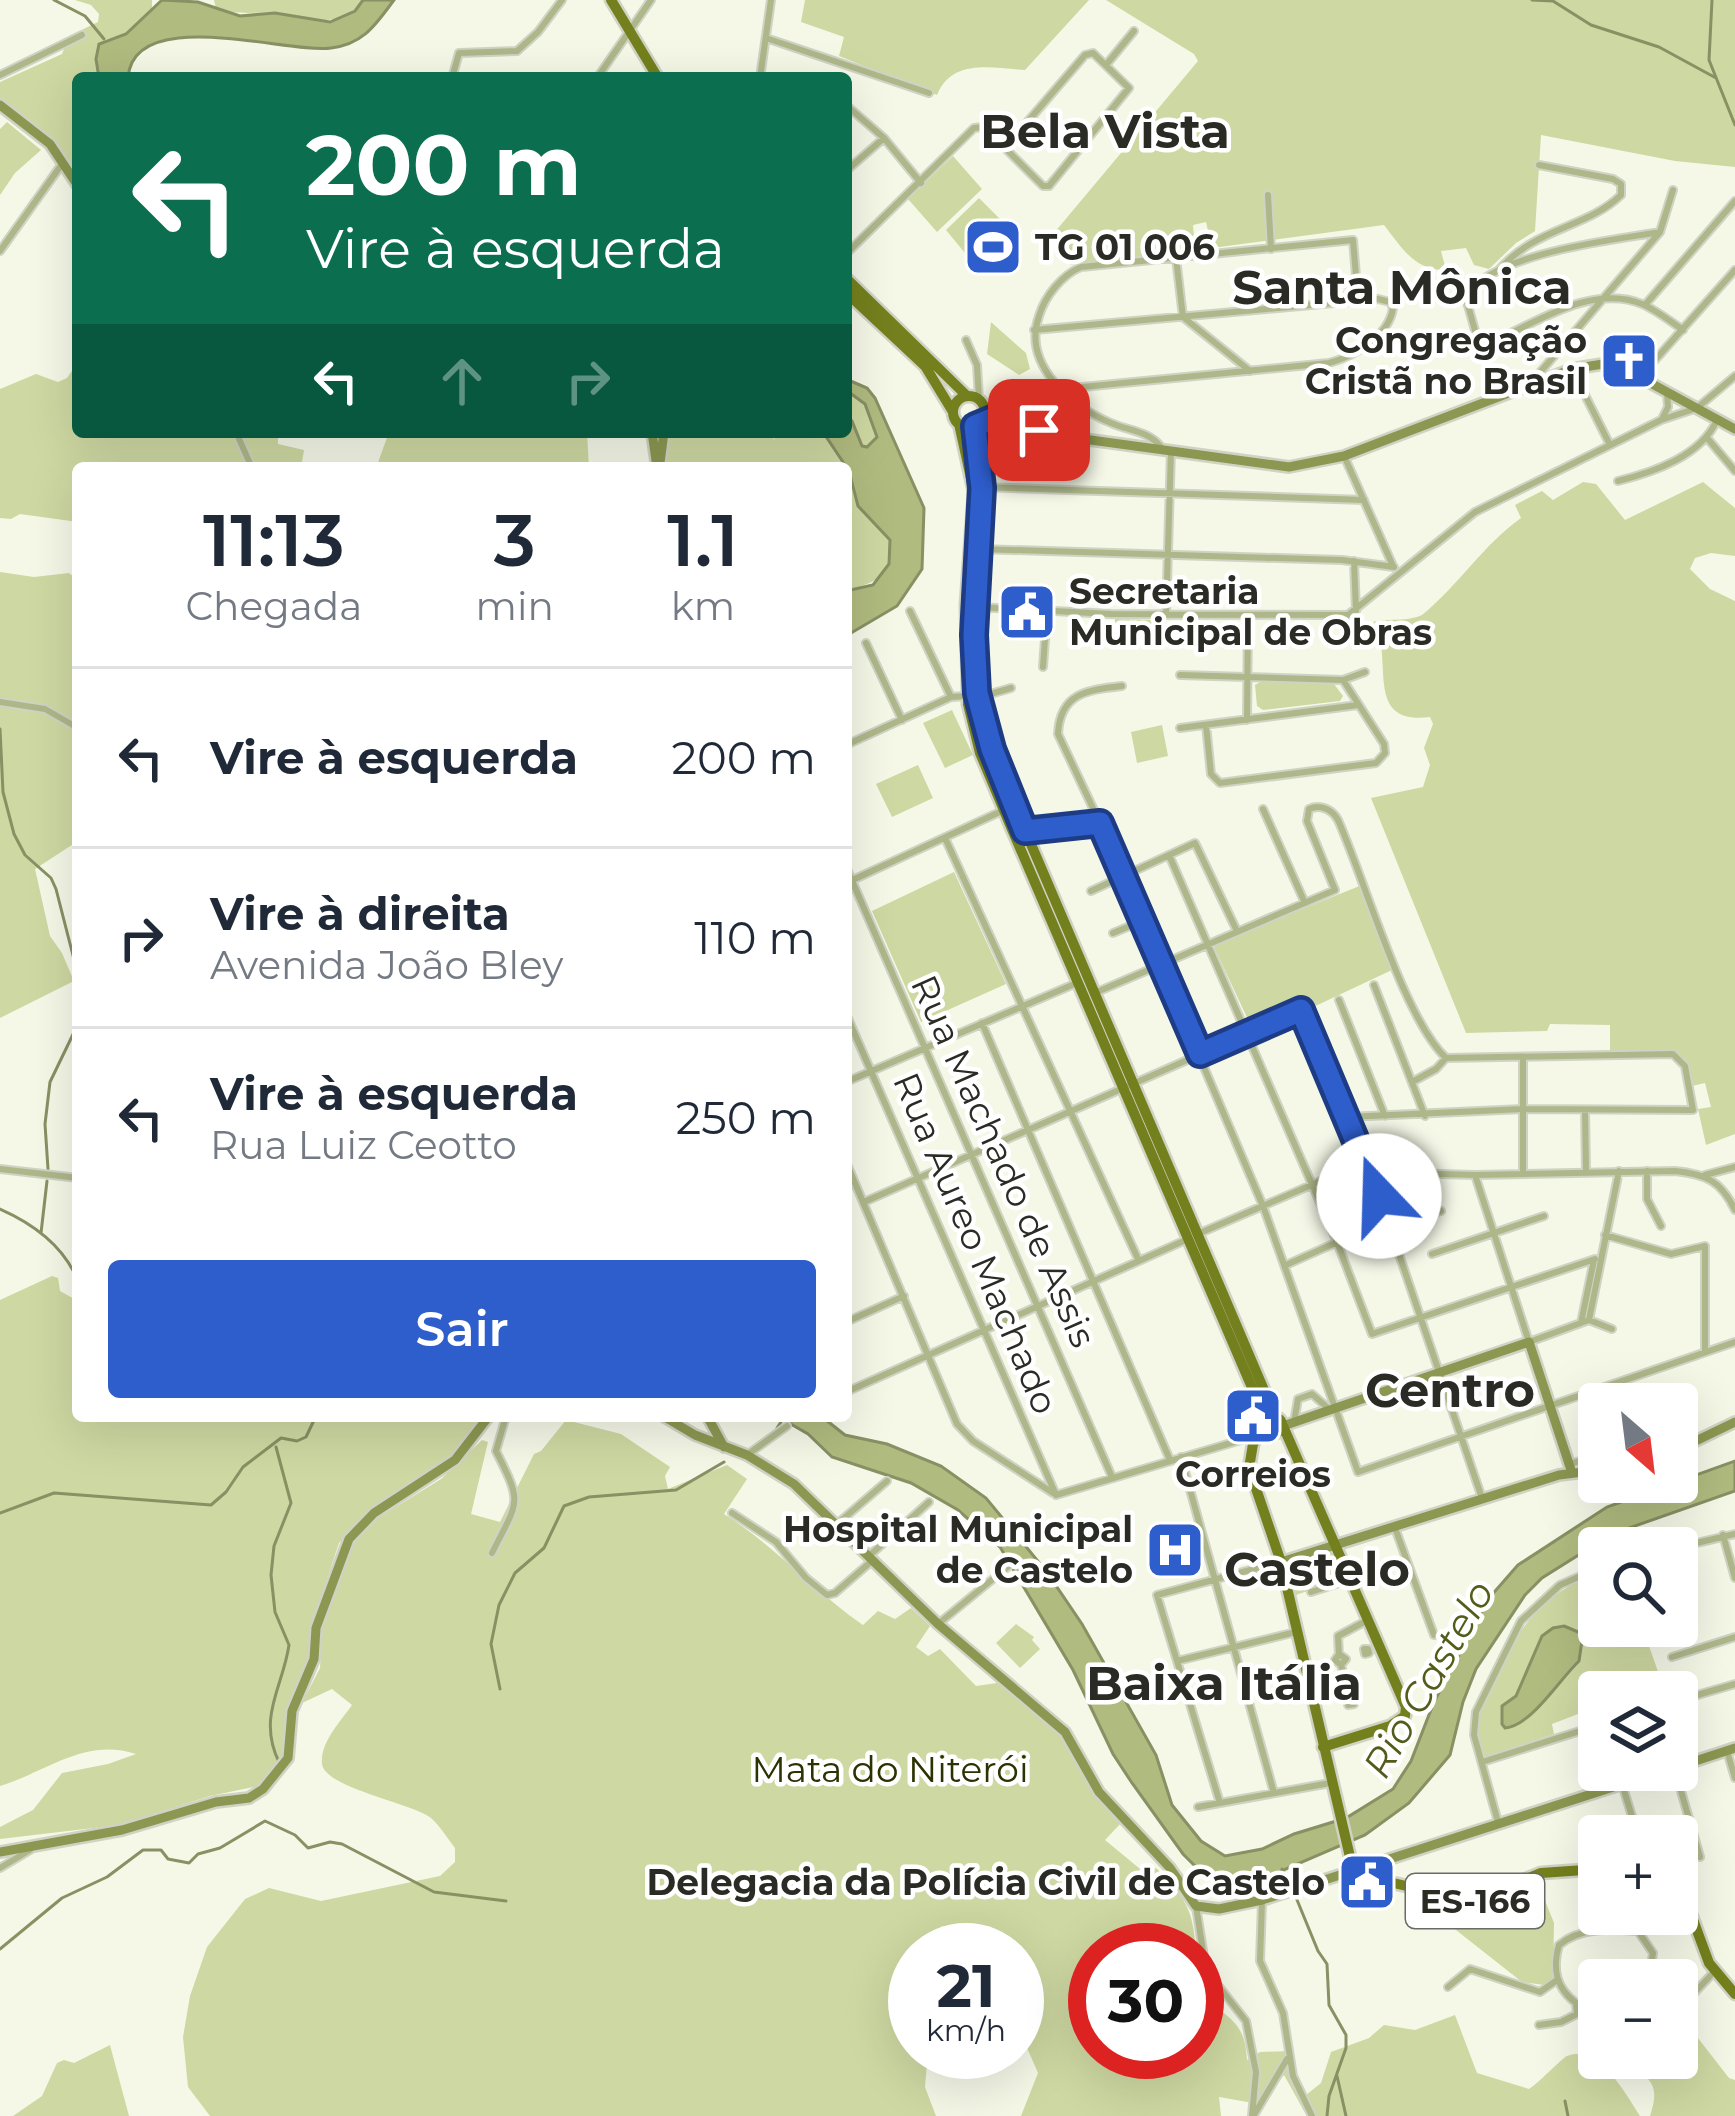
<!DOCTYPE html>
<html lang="pt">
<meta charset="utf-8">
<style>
body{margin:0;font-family:Montserrat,sans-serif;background:#f6f6f7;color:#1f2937;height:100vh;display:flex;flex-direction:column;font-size:45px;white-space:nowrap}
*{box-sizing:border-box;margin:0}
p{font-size:39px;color:#747a83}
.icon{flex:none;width:66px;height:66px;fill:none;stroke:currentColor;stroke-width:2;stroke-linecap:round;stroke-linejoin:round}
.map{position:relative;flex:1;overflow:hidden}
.details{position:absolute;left:72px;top:462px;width:780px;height:960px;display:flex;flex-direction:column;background:#fff;border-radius:12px;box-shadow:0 12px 48px #0002}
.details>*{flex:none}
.hud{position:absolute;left:72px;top:72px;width:780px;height:366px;border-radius:12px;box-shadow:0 12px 48px #0002;background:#0b6e4f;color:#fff;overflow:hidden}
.needle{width:78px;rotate:152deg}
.fabs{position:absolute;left:1578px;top:1383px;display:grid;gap:24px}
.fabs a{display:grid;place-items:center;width:120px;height:120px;border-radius:12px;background:#fff;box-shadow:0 12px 48px #0002;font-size:60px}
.speed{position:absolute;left:888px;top:1923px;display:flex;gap:24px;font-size:60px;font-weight:700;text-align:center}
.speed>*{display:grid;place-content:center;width:156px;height:156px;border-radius:50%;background:#fff;box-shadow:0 12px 48px #0002;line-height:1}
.speed small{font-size:30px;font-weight:400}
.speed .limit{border:18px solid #d22;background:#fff;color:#111}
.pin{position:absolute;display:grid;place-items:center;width:102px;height:102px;color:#fff;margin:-51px;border-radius:24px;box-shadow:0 6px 18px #0006}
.me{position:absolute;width:132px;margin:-66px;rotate:339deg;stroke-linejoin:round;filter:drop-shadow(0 0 9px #0008)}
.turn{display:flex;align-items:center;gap:42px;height:252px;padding:0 36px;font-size:54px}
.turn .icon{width:156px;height:156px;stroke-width:2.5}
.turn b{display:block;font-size:84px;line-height:102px}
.lanes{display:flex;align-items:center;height:114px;padding:0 36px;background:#0003;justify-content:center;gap:60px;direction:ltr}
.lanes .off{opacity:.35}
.eta{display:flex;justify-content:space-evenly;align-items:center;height:204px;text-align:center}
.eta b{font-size:72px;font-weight:600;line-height:84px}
.cta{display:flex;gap:24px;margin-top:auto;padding:24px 36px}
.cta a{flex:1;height:138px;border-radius:12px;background:#2e5dcc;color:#fff;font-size:48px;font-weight:600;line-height:138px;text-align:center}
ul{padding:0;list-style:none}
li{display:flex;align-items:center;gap:36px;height:180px;padding:0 36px;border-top:3px solid #e0e1e3}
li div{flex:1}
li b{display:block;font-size:45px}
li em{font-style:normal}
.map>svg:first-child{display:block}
.green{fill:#ced8a2;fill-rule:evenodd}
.water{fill:#b0bb7f;stroke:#889064;stroke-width:3}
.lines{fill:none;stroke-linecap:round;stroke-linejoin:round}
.stream{stroke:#889064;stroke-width:3}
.street-casing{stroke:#d0d3c4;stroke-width:10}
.secondary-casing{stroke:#d0d3c4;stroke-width:14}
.primary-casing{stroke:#d0d3c4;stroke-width:15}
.street{stroke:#aeb789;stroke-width:6}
.secondary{stroke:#8c9751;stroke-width:9}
.primary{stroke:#74801d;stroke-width:10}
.route-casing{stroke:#1e3c85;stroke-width:30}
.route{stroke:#2e5dcc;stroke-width:21}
.labels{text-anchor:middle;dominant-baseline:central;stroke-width:9;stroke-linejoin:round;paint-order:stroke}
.shield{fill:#fff;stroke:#6a6b66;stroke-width:3}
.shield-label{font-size:33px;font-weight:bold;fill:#2a2b25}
.poi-label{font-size:36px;font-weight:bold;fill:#2a2b25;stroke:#fff;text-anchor:end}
.street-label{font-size:36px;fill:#2a2b25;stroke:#fff}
.park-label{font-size:36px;fill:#2c3202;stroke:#fff}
.water-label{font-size:39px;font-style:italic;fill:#535c1a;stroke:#fff}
.district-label{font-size:48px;font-weight:bold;fill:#2a2b25;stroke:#fff}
</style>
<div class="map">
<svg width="1735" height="2116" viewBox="0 0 1735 2116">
<rect width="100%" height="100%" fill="#f5f8e7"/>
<path class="green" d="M75,0H152V8L126,34L104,40L96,59L99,78H78V168L67,165L0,102V82L62,54L69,36L98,22L99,14L91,5Z
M214,0H363C338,34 308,15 274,13C252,12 237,15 216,9Z
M805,0H1089L1025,70C992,68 952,58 937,95L839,56L844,37L801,22Z
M1106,0H1735V167L1675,161L1541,135L1535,231L1516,243L1489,269L1474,265L1466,248L1441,251L1446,270C1415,271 1402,248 1384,225L1212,248L1206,222L1193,225L1195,250L1070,265L1054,233L1198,61L1194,54Z
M7,122L41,150L15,173L0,195V129Z
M953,156L982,189L937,232L908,199Z
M979,198L1021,240L983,275L946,230Z
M991,322L1026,353L1030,369L1019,375L987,354Z
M78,362V432H278V444L304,450L301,468H78V522L20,514L11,519L0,518V389L36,374L58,382L67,378Z
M846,390C865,400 872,416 877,436L867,448C853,442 857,425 846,416Z
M389,432H587L589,468H376Z
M668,432H765L775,440L771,432H823L849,471L858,506L890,540C895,582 872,580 846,592V468H665Z
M1583,482L1596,484L1625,520L1703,482L1735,508V556L1711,553L1695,558L1690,569L1710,589L1735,601V1134L1706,1145L1698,1109L1711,1107L1705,1083L1692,1086L1687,1064L1676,1053L1610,1052V1025L1550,1024L1547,1031L1466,1033L1371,798L1423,787L1430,765L1424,748L1433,724L1430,717C1375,724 1386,681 1381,645L1354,643L1356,631C1377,613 1399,625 1422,615C1458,586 1483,545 1521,518L1515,505L1542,491L1553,500Z
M0,572L34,577L69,573L78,580V841L35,869L50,936L62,953L74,981L0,1018Z
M1115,619L1158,620L1155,647H1115Z
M1262,681L1334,684L1343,696L1340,701L1263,710L1257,706L1255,685Z
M952,710L973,755L945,768L923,723Z
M1162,725L1168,756L1137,763L1131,732Z
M918,765L933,798L892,817L876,784Z
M954,872L1006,984L921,1022L872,911Z
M1362,885L1392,970L1309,1009L1303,999L1250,1024L1213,945Z
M52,1276L58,1278L60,1291L78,1301V1416H485L452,1457L365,1514L339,1543L312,1624V1653L296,1693L288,1755L259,1786L210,1796L119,1825L0,1839V1827L33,1810L62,1773L108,1764L136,1754C85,1737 46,1772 0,1786V1300Z
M566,1420L621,1434L670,1467L665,1476L668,1489L727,1465L747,1479L724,1514C775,1546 814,1591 863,1625L878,1611L895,1619L911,1608L930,1626L916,1647L928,1656L940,1649L976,1686L997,1683L1060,1731L1122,1822L1105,1840L1145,1873L1156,1868C1209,1917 1185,1933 1206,1989C1218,2021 1245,2012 1247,2060L1260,2052L1290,2051L1296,2080L1306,2095L1321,2083L1331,2052L1369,2038L1384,2025L1415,2030L1455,2015L1477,2073L1529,2089C1540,2082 1562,2058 1567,2056C1599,2043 1627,2096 1640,2116H1317L1304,2111L1284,2075L1259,2104L1219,2097L1221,2116H1021L1038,2073L1017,2025V1950H915V1971L899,1984L915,2002V2052H928L925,2087L936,2116H210L188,2087L183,2037L190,1996L207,1947L245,1899L269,1888L321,1901L440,1876L455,1862V1848C448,1839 440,1826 431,1818C412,1803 325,1788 322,1764C320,1742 341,1721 352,1705L332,1689L302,1703L320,1668L322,1626L347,1548L365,1526L441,1479L482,1440L488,1442L471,1514L500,1522L534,1454L541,1451ZM1095,1950H1197V2052H1095Z
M1336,1552L1347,1577L1296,1595L1289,1564Z
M1599,1571V1626H1642L1662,1683L1637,1692H1599V1706L1552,1724L1554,1734L1482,1758L1473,1729C1503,1656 1522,1603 1599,1571Z
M1016,1624L1034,1637L1032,1640L1040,1649L1020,1668L996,1643Z
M1540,1888L1554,1923L1553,1977L1544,1985L1522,1982L1442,1919L1403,1913L1508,1890Z
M1677,2011L1729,2078L1735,2080V2116H1650C1661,2082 1650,2081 1625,2058H1677Z
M110,2045L129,2116H13L42,2096L57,2063L64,2060L74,2063Z"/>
<path class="water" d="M162,0L198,2L240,16L275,13L330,22L355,11L363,0H394C376,24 364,44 331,48C287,54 133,4 128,78H99L96,59L99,44L126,34Z
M846,379L867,388L875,398L924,508L922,569L897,606L846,636V591L873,585L889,564L890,540L858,506L849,471L823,432H846V416L852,421L862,446L867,447L877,437L865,404L846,390Z
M777,1416H821L845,1435L887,1444L941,1466L986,1498L1046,1571L1082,1624L1156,1755L1172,1805L1201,1841L1225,1856L1262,1849L1294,1834L1346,1818L1393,1789L1411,1761L1434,1702L1489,1598L1518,1565L1607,1507L1735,1461V1491L1612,1534L1542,1578L1525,1595L1476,1669L1463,1702L1450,1755L1409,1803L1365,1835L1265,1878L1227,1884L1207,1878L1183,1854L1132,1783L1113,1754L1073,1670L1000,1547L958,1510L911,1483L832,1457L808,1434Z
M1564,1626L1583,1634L1579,1661C1559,1680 1532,1725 1505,1728L1502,1724V1706L1516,1696L1542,1636L1553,1628Z"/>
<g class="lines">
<path class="stream" d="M54,0L85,16L104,39
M1532,0L1553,1L1591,25L1659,47L1716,78
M1712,0L1709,60L1735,125
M0,729L3,792L14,834L25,855L51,878L56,889L78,975
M48,1169L45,1124L50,1082L78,1024
M0,1209C34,1224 64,1246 78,1281
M41,1233L47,1181
M777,1428L785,1416
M276,1447L291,1503L274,1546L271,1575L275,1612L289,1645C283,1687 257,1717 279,1762
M0,1513L54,1493L211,1505L226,1492L243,1467L281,1438L297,1441L306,1437L316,1416
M500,1689L491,1644L499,1605L515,1573L544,1548L564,1506L589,1497L676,1490L724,1462
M1282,1869L1289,1883
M1295,1895L1318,1951L1327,1964L1329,2005L1346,2035V2048L1329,2096L1327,2116
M0,1949L62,1898L107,1877L143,1850H161L168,1859L189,1863L198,1854L220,1848L265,1821L295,1835L308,1848L330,1842L342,1844L434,1892L506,1901
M1337,2076L1346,2116
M1565,2101L1568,2116"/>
<defs>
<path id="street" d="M766,38L929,93
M1106,65L1134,31
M0,75L82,35
M273,78H284
M452,78L459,53L517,51L538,32L562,0
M597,78L651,0
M760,78L771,0
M846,105L884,138L921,183
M846,171L884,138
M1268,195L1271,249
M1660,232C1607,241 1500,252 1465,295L1478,341L1485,345C1530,327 1591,282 1642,304C1656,310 1670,321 1683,330
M0,251L62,164
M846,254L974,128L984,127L1043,186H1049L1129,88L1093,53L1085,55L1005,148
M1176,258L1183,317L1250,371
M1498,271C1535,227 1586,229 1621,195V184L1613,179L1539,165
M1645,305L1735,201
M1034,330L1378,299L1390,302L1393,308C1389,336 1355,356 1329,363L1062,389
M966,340L977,365L979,399
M1572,369L1610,445
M1640,377L1735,270
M1531,383L1660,232L1673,190
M1663,417L1668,407L1667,392
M236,432L252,468
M1708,439L1735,471
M1161,447C1149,431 1129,431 1111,423C1070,406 1022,364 1039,316C1045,296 1062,275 1081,267L1353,240L1356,276L1344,302
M1345,458L1393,566
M1618,481C1654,472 1701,456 1717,420
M982,487L1364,500
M979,549L1342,560L1394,567
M1354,561L1356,611
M977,607L1111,614L1348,615L1475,512L1661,420L1697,408L1735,376
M910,611L951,697
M1166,615L1171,451
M866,643L902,720
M1043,667L1047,611
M1180,675L1343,680L1384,744L1385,753L1376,763L1220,783L1211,774L1206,725
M1343,680L1365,672
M1122,686C1087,690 1060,693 1058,734L1100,823L1263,1206L1358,1472L1735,1342
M980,697L1011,688
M0,702L45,709L78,728
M1247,720L1248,616
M1180,728L1358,705
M846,745L951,697L966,696
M1263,809L1305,903
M1025,831L1099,823
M945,838L1139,1261
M1169,855L1337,1242L1372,1334L1595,1259
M846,867L1112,1477
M846,883L1004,810
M1091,891L1195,843L1237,931
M1113,933L1142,921
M1374,985L1425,1116
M1097,992L1335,890L1307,821L1309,809C1320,804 1332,809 1338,820C1365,880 1403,1017 1446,1058
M1339,1000L1385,1116
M846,1014L1056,1495
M982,1023L1170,1460
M1523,1058V1173
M846,1082L1079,982
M1412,1082L1436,1069L1446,1058
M1585,1110L1586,1171
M1347,1117L1523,1109L1693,1110L1685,1066L1673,1054L1446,1058
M846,1162L957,1424L973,1441L1053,1493
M0,1169L78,1178
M1647,1171V1199L1661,1226
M1371,1172L1475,1175L1675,1171C1706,1174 1721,1181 1735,1210
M1475,1175L1529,1342L1589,1320L1619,1171
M1705,1175L1735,1167
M864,1202L1301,1010L1371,1172L1482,1498
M1389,1226L1441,1211
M1200,1233L1367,1161
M1605,1235L1671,1254L1705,1246V1352
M1432,1254L1544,1216
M1286,1265L1362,1231
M1589,1320L1612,1329
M846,1322L904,1296
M1581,1323L1594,1260
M846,1392L1188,1239
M1294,1422L1298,1399L1312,1394L1329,1409
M747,1455L787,1426
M1181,1457L1274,1793
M1569,1464L1599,1456
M1056,1495L1258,1435
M732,1513L776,1542L806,1578L827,1595L835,1593L873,1560
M836,1525L887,1481
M1395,1528L1434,1635
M1723,1535L1735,1578
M1675,1548L1735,1534
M492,1553C519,1499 523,1505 496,1451L506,1416
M869,1556L929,1502
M1311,1592L1348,1580
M938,1624L1010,1565
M1364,1649H1368L1369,1653L1365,1654Z
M1339,1654L1338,1636L1366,1621
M1672,1657L1735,1637
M1177,1661L1296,1632
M1341,1665L1335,1660L1339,1654L1346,1659L1341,1665L1350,1698
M1352,1699L1354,1704L1348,1705V1700Z
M1677,1701L1735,1684
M1727,1751L1735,1778
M1482,1762L1599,1725
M1675,1770L1700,1857
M1622,1784L1638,1836
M1220,1803L1157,1595L1280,1562
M1198,1807L1330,1783
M1498,1822L1474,1735L1476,1712L1521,1621L1560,1585L1599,1568
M0,1868L30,1850
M1262,1902L1260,1961L1283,2013L1293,2076L1312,2116
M1196,1906L1206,1970L1246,2021L1256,2072L1252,2116
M1448,1987L1470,1969L1540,1992L1557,1980
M1677,2011L1714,1972
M1539,2025L1561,2022L1577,2014L1576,2003C1556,1988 1552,1969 1559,1945C1580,1927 1611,1929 1638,1931L1653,1953L1650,1974L1644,1980
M1254,2115L1287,2059"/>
<path id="secondary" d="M0,105L50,144L78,186
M983,406L1007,419
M982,421L1000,420L1076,438L1289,467L1344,456L1572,369L1609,363L1621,367L1735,429
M652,432L657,468
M660,463L664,432
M663,1416L695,1435L747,1455L794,1484L938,1624L1065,1732L1099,1792L1170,1868L1196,1906L1219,1909L1262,1900L1666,1770
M707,1416L724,1447
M1283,1426L1529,1342L1572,1473
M1677,1450L1735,1422
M1281,1562L1559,1475L1599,1470
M1677,1767L1735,1748
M0,1852L122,1830L216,1802L249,1798L263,1789L288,1758L292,1711L314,1659L316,1628L349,1539L374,1513L455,1460L489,1416"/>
<path id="primary" d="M611,0L658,78
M846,278L967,396
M846,292L925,366L953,412
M953 412a16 16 0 1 1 32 0a16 16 0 1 1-32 0Z
M959,424L974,492L966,605L968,693
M975,426L982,487L975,635L980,699L976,705L968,704V693H977
M979,702L1007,788L1276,1418
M968,704L980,753L1011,827L1266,1420
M1266 1425a8 8 0 1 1 16 0a8 8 0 1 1-16 0Z
M1266,1423L1253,1444L1249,1468L1281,1562L1354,1874L1472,1901L1541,1873L1599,1869
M1283,1426L1406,1707L1405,1716L1390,1726L1323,1747
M1677,1876L1709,1963L1735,1994"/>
</defs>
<use href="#street" class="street-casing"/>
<use href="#secondary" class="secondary-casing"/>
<use href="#primary" class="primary-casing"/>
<use href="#street" class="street"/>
<use href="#secondary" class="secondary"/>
<use href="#primary" class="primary"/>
</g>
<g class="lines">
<defs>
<path id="route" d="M1039,430L992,419L975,426L982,488L974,635L977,693L992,749L1025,831L1100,823L1200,1054L1301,1010L1379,1196"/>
</defs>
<use href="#route" class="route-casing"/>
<use href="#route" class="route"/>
</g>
<defs>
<symbol id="stadium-square" viewBox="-11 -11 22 22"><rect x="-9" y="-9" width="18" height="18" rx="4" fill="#2e5dcc" stroke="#fff"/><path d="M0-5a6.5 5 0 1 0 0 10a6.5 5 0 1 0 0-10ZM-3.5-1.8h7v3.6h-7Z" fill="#fff"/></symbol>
<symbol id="church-square" viewBox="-11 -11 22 22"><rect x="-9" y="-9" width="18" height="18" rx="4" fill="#2e5dcc" stroke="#fff"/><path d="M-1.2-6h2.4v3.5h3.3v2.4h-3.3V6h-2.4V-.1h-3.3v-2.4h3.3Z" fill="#fff"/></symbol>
<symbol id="civic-square" viewBox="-11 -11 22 22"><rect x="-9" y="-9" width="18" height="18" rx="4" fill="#2e5dcc" stroke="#fff"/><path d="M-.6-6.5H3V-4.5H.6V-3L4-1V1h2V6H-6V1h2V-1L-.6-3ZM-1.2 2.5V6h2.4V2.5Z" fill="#fff"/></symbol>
<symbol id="hospital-square" viewBox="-11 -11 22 22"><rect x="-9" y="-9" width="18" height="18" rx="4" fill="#2e5dcc" stroke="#fff"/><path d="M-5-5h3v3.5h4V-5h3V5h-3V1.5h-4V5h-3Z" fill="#fff"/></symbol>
</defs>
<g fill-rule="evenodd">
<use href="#stadium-square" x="960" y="214" width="66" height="66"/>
<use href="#church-square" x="1596" y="328" width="66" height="66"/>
<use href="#civic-square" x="994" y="579" width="66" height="66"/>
<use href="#civic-square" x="1220" y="1383" width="66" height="66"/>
<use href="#hospital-square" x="1142" y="1517" width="66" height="66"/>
<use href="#civic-square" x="1334" y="1849" width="66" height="66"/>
</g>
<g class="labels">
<rect class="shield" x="1406" y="1874" width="138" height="54" rx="9"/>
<g class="shield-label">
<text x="1475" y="1901">ES-166</text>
</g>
<g class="poi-label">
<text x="1035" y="247" text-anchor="start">TG 01 006</text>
<text x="1587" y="340">Congregação<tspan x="1587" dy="41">Cristã no Brasil</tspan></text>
<text x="1069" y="591" text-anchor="start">Secretaria<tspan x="1069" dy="41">Municipal de Obras</tspan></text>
<text x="1253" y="1474" text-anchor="middle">Correios</text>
<text x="1133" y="1529">Hospital Municipal<tspan x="1133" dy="41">de Castelo</tspan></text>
<text x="1325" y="1882">Delegacia da Polícia Civil de Castelo</text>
</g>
<g class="street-label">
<text transform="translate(1004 1161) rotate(66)">Rua Machado de Assis</text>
<text transform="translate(976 1243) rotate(67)">Rua Aureo Machado</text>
</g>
<g class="park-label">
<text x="890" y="1769">Mata do Niterói</text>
</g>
<g class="water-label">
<text transform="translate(1428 1679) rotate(-60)">Rio Castelo</text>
</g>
<g class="district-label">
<text x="1105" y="131">Bela Vista</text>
<text x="1402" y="287">Santa Mônica</text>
<text x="1450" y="1390">Centro</text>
<text x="1317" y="1569">Castelo</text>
<text x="1224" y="1683">Baixa Itália</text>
</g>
</g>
</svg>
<div class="fabs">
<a><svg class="needle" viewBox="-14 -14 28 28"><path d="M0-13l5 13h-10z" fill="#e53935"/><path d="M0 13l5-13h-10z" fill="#747a83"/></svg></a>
<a><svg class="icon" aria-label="search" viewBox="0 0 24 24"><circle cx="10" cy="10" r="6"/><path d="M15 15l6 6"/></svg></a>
<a><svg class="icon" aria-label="layers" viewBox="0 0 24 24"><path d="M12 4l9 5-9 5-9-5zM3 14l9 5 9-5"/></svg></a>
<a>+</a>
<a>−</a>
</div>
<div class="speed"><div>21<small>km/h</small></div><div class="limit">30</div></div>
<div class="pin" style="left:1039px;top:430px;background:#d93025"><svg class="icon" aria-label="arrive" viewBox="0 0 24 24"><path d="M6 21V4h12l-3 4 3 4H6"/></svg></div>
<svg class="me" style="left:1379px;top:1196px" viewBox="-20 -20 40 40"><circle r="19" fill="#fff"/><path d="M0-13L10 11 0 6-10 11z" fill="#2e5dcc"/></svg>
<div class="hud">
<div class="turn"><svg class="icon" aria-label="left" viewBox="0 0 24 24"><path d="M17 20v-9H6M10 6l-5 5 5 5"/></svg><div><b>200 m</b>Vire à esquerda</div></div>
<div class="lanes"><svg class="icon" aria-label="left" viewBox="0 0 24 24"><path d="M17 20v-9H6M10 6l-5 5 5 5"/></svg><svg class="icon off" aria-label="ahead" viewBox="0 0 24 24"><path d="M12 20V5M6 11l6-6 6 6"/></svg><svg class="icon off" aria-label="right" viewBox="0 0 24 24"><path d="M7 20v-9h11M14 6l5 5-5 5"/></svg></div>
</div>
<section class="details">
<div class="eta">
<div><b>11:13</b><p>Chegada</p></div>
<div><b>3</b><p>min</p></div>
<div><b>1.1</b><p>km</p></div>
</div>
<ul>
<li><svg class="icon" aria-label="left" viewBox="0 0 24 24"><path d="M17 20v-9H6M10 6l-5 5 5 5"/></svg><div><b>Vire à esquerda</b></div><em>200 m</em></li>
<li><svg class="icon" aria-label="right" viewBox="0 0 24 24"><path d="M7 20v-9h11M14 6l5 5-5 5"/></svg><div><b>Vire à direita</b><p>Avenida João Bley</p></div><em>110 m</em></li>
<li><svg class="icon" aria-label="left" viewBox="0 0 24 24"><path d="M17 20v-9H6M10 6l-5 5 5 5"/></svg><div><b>Vire à esquerda</b><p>Rua Luiz Ceotto</p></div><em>250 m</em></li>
</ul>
<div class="cta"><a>Sair</a></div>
</section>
</div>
